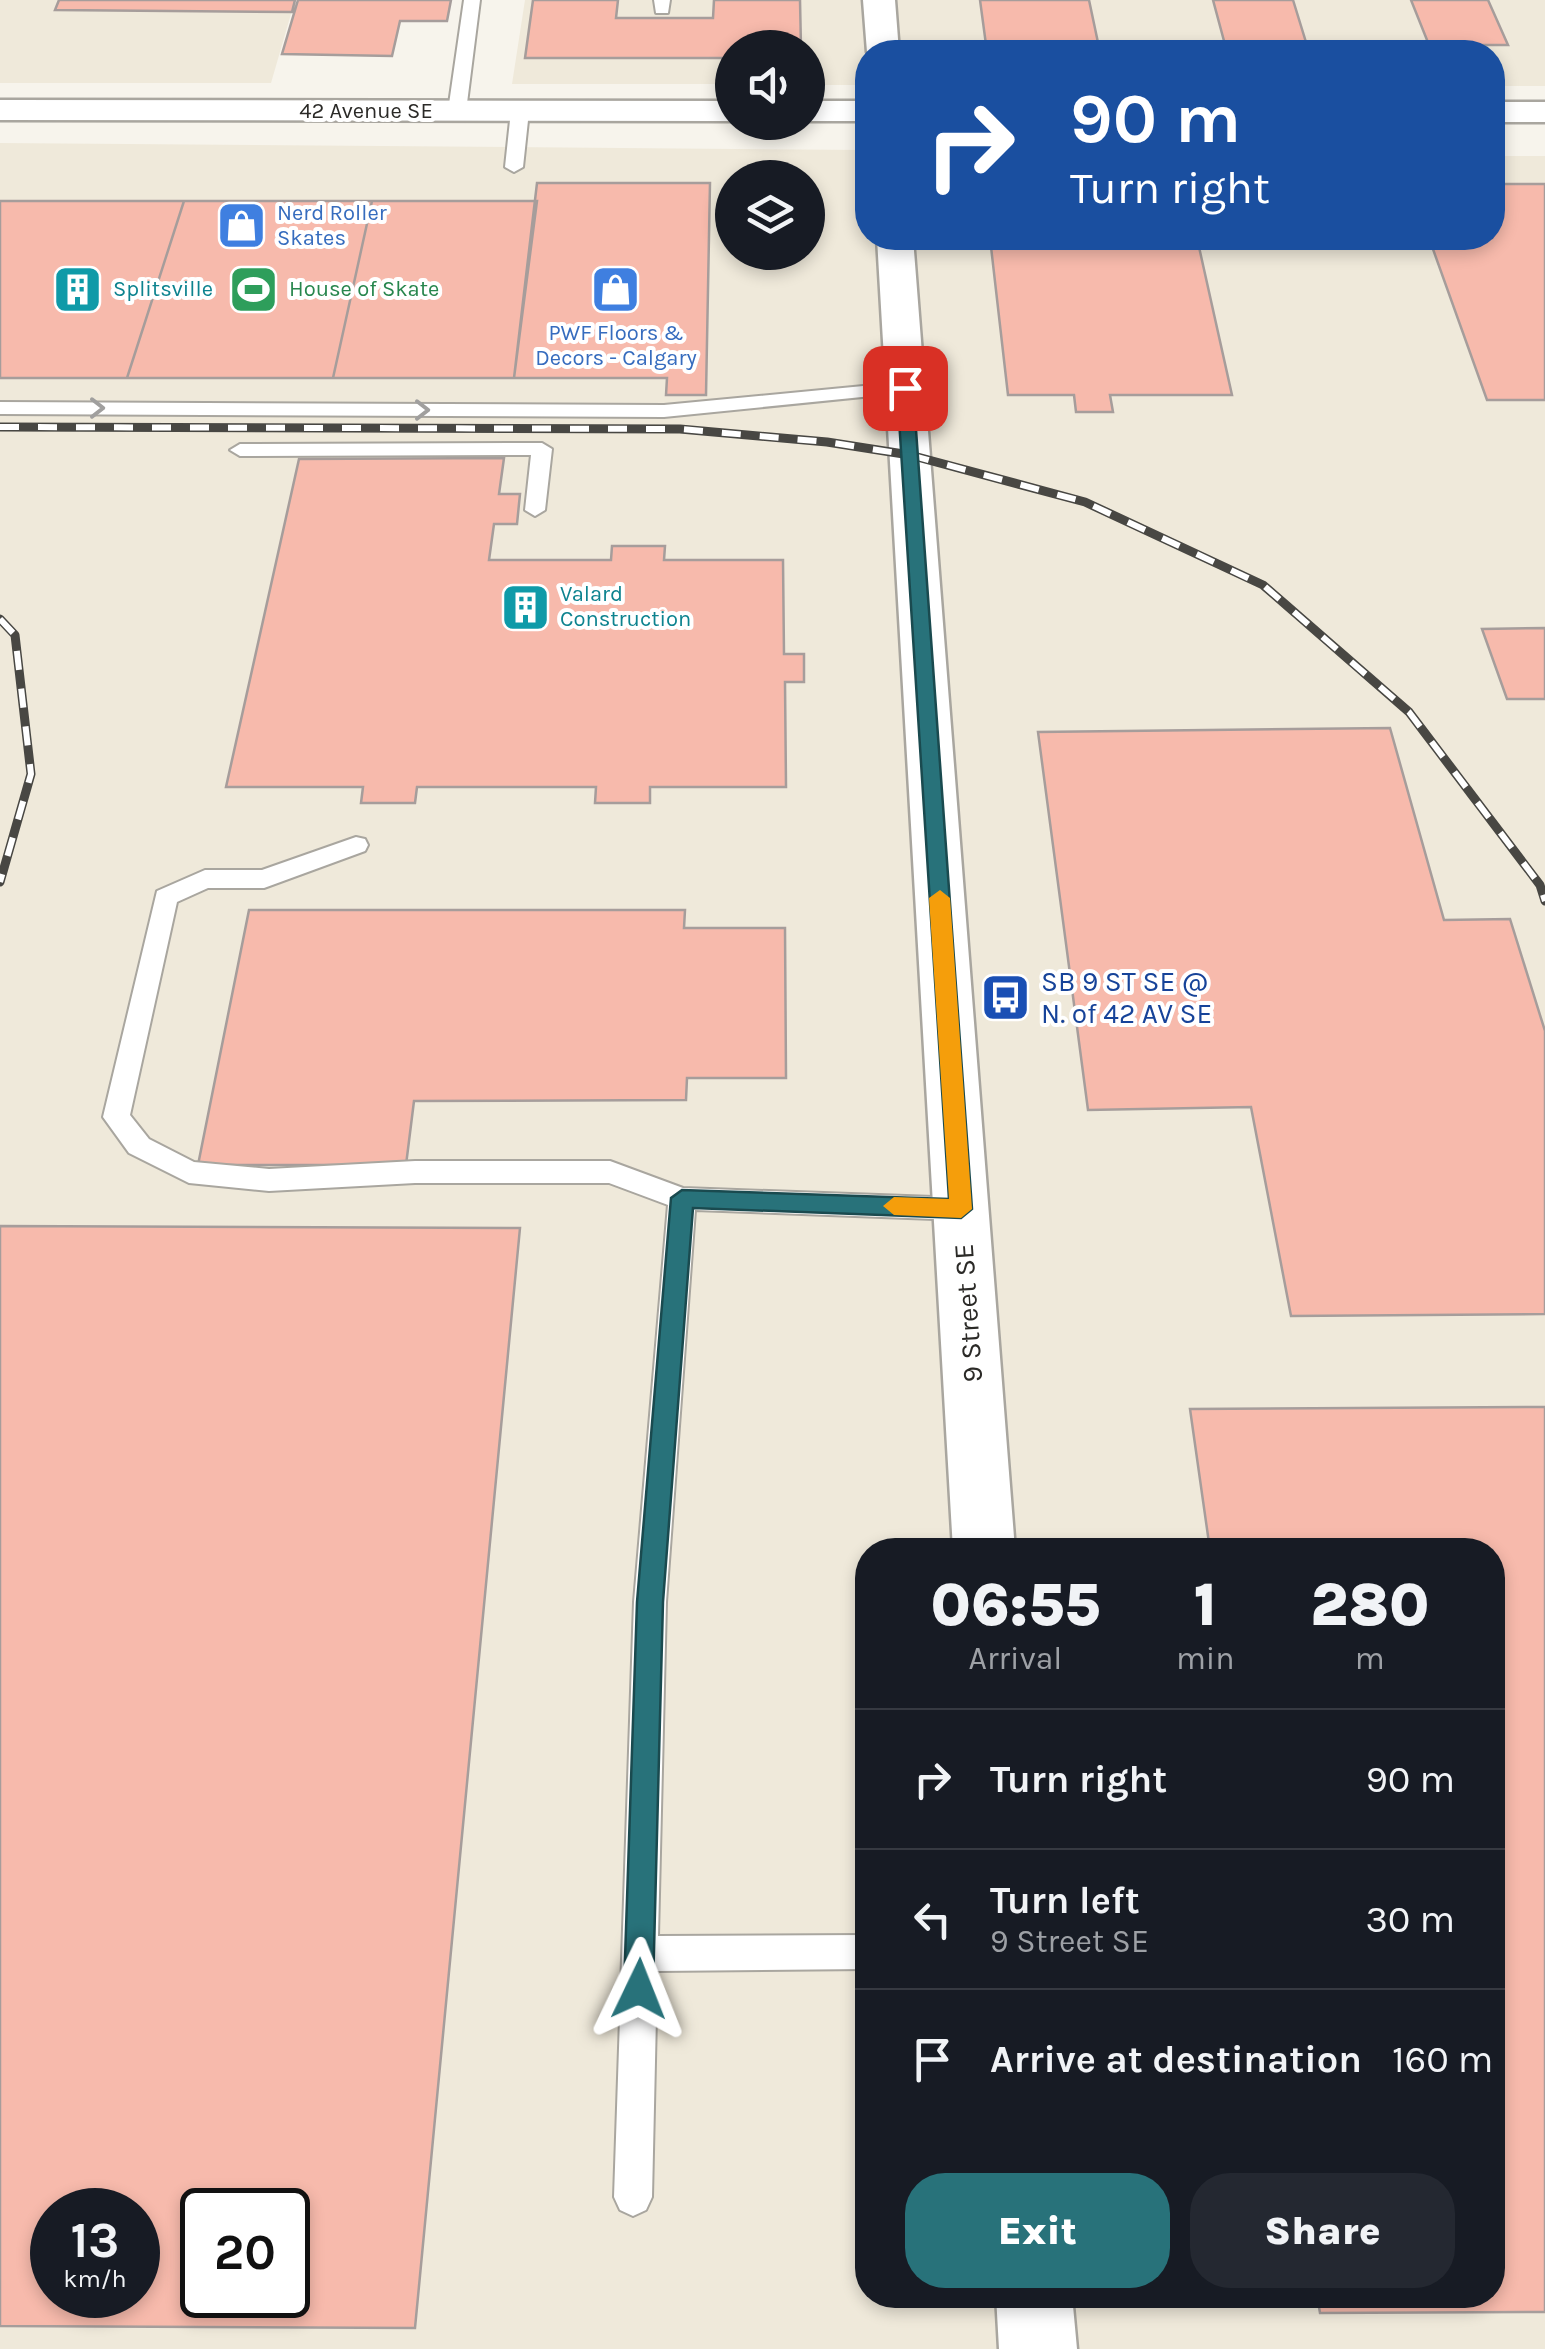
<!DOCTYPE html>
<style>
body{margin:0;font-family:Karla,sans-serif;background:#242831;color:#f1f3f6;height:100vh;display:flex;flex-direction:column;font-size:38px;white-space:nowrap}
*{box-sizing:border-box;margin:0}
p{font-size:32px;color:#9ea1a6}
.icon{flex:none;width:55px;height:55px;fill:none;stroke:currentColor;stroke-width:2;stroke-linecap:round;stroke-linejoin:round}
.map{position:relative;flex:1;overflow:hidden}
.sheet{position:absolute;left:855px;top:1538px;width:650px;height:770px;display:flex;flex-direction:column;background:#171b24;border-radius:40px;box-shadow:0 5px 15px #0003}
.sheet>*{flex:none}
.banner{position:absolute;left:855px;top:40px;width:650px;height:210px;border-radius:40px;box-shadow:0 5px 15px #0003;background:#1a4fa0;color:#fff;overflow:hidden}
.buttons{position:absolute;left:715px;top:30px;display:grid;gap:20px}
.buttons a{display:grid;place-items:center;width:110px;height:110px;border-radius:50%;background:#171b24;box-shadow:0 5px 15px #0003;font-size:50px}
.speed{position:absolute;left:30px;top:2188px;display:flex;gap:20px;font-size:50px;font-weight:700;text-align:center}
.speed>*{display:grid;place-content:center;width:130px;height:130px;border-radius:50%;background:#171b24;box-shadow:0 5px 15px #0003;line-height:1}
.speed small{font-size:25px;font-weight:400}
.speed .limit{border:5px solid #111;border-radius:15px;background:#fff;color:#111}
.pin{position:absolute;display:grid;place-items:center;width:85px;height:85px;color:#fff;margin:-42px;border-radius:20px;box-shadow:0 5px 15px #0006}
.me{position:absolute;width:110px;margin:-55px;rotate:2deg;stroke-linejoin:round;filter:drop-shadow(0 0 8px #0008)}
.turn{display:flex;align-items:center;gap:35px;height:210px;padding:0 50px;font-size:45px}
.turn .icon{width:130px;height:130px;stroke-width:2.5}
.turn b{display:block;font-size:70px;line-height:85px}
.eta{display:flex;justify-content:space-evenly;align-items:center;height:170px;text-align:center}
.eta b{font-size:60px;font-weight:800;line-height:70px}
.button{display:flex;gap:20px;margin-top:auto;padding:20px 50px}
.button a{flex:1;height:115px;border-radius:40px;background:#28727a;color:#fff;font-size:40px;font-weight:800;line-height:115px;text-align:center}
.button a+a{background:#242831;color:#f1f3f6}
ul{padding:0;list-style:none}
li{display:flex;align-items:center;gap:30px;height:140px;padding:0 50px;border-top:2px solid #363941}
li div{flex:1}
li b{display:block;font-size:38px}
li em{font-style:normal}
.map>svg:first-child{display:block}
.built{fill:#efe9da;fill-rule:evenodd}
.building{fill:#f7baac;stroke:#a69d9b;stroke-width:2.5;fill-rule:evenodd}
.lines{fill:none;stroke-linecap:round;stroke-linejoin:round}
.lane-casing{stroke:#a9a69f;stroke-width:4}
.street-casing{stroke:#a9a69f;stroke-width:5}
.secondary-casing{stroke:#a9a69f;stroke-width:5}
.lane{fill:#fff;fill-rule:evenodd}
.street{fill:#fff;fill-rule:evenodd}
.secondary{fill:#fff;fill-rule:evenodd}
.rail-casing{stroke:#484743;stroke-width:9}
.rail{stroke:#fff;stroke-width:6;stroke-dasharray:19;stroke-linecap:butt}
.oneway{stroke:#a09f9e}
.route{fill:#28727a;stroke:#1a4a4f;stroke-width:2.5}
.slow{fill:#f59e0b}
.labels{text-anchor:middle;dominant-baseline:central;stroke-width:8;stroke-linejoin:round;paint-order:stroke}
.far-street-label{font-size:22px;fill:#2b2a27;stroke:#fff}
.far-shop-label{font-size:22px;fill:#366cbe;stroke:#fff;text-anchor:start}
.far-culture-label{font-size:22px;fill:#0d838f;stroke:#fff;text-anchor:start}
.far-leisure-label{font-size:22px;fill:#27864d;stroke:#fff;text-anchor:start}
.transit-label{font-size:28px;fill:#164399;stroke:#fff;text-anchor:start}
.street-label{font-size:28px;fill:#2b2a27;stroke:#fff}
</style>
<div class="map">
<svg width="1545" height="2349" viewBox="0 0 1545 2349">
<rect width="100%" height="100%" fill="#f7f4ec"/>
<path class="built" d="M0,0H295L271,83H0Z
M525,0H1545V86H1493L1492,52H868L867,85H808V48H732V84H512Z
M0,143L867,150L868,238H1492L1493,156H1545V2349H0ZM732,178H808V252H732ZM868,1550H1492V2295H868ZM52,2210H138V2295H52ZM202,2210H288V2295H202Z"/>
<path class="building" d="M59,0H295L292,12L55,10Z
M298,0H451L447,21H400L392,56L282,54Z
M533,0H618L616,18H713L714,0H800L801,48H732V58H525Z
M980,0H1089L1100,52H987Z
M1213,0H1293L1309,52H1227Z
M1411,0H1488L1508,45H1429Z
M537,183H710L706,395H666L667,378H514Z
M1492,184H1545V400H1487L1429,238H1492Z
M0,201H184L127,378H0Z
M184,201H372L333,378H127Z
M372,201H537L514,378H333Z
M990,238H1197L1232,395H1110L1113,412H1076L1074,395H1008Z
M504,458L499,494H520L517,524H494L489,560H611L612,546H665L664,560H783L784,654H804V682H785L786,787H650V803H595L596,787H417L415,803H361L363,787H226L299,459Z
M1545,628V699H1507L1482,629Z
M1390,728L1444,920L1510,919L1545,1031V1314L1291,1316L1251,1107L1088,1110L1038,732Z
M249,910H685L684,928H785L786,1078H687L686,1100L414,1101L406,1165H198Z
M0,1226L520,1228L415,2328L0,2326ZM52,2210H138V2295H52ZM202,2210H288V2295H202Z
M1545,1407V2312L1320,2313L1317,2295H1492V1550H1210L1190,1409Z"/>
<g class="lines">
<defs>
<path id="lane" d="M464,0H480L466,111L457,116L448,111Z
M654,0H670L668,13H656Z
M882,45H933L941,50L875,52L876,47Z
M520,106L529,111L523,167L514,172L505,167L511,111Z
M905,382L912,384V392L664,417L0,414V402L664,405Z
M542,443L552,449L545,510L535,516L525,510L531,455L240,456L230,450L240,444Z
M356,837L365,839L368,845L365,851L264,888H208L177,902L130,1115L149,1139L194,1162L269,1169L415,1161H610L683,1188L961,1198L971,1201L975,1209L971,1217L961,1220L695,1210L666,1602L658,1936L868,1935V1969L657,1971L652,2197L646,2210L633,2216L620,2210L614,2197L634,1602L668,1205L609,1183H415L269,1191L189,1183L129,1153L103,1117L157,891L205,870H262Z"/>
<path id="street" d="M863,0H895L899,52H867Z
M877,238H913L1015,1550H953Z
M996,2295H1072L1077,2349H999Z"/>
<path id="secondary" d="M0,100L732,101V121L0,120Z
M808,101H868V121H808Z
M1492,102H1545V122H1492Z"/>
</defs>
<use href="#lane" class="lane-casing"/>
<use href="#street" class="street-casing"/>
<use href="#secondary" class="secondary-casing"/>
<use href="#lane" class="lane"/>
<use href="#street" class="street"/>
<use href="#secondary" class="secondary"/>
<defs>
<path id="rail" d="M0,427L680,429L827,442L910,455L1085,502L1263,585L1409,712L1540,885L1545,901
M0,619L15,635L31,774L0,882"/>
</defs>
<use href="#rail" class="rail-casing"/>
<use href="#rail" class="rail"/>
</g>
<defs><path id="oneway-chevron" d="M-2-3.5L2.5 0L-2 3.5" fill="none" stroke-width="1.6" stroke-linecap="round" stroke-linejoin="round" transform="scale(2.5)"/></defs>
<g class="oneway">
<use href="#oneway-chevron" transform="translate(97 408)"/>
<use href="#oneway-chevron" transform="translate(422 410)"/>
</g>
<path class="route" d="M905,383L913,388L972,1209L961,1218L693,1208L663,1602L653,1989L649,1999L639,2003L628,1999L624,1989L637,1602L671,1198L682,1190L949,1199L897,388Z"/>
<path class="slow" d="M940,890L950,898L972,1209L961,1218L894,1215L883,1206L894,1197L949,1199L929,898Z"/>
<defs>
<symbol id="shop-square" viewBox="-11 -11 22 22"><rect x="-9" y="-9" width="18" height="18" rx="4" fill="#3f7fe0" stroke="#fff"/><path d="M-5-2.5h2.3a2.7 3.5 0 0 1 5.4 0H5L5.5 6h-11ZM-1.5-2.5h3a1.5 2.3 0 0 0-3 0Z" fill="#fff"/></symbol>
<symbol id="building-square" viewBox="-11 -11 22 22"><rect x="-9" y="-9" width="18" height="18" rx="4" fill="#0f9aa8" stroke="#fff"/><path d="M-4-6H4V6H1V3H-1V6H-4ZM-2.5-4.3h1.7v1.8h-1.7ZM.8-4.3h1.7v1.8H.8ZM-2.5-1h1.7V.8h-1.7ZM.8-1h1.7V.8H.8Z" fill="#fff"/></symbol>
<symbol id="stadium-square" viewBox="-11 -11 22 22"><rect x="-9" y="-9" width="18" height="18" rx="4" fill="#2e9e5b" stroke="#fff"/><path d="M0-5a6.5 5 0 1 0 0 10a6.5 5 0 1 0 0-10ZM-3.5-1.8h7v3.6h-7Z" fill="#fff"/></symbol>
<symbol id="bus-square" viewBox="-11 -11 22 22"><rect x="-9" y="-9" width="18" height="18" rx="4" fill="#1a4fb4" stroke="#fff"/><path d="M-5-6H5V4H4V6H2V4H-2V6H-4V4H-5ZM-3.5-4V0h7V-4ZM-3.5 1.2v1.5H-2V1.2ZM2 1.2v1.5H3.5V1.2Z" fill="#fff"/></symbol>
</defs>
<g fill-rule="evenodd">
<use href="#shop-square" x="214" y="198" width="55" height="55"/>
<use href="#building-square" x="50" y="262" width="55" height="55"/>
<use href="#stadium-square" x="226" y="262" width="55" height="55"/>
<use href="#shop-square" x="588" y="262" width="55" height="55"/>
<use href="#building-square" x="498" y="580" width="55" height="55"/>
<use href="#bus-square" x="978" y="970" width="55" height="55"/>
</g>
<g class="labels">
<g class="far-street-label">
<text x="366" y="111">42 Avenue SE</text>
</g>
<g class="far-shop-label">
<text x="277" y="213">Nerd Roller<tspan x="277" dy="25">Skates</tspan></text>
<text x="616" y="333" text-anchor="middle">PWF Floors &amp;<tspan x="616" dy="25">Decors - Calgary</tspan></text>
</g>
<g class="far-culture-label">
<text x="113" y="289">Splitsville</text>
<text x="560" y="594">Valard<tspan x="560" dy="25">Construction</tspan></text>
</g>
<g class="far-leisure-label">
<text x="289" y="289">House of Skate</text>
</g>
<g class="transit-label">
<text x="1041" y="981">SB 9 ST SE @<tspan x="1041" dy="32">N. of 42 AV SE</tspan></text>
</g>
<g class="street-label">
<text transform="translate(968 1313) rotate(-94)">9 Street SE</text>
</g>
</g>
</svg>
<div class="buttons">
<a><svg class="icon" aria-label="sound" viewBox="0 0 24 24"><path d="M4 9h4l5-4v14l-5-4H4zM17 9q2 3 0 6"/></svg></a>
<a><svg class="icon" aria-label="layers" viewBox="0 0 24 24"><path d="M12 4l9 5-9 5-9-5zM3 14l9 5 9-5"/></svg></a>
</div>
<div class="speed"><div>13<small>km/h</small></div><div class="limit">20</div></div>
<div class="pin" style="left:905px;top:388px;background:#d93025"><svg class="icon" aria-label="arrive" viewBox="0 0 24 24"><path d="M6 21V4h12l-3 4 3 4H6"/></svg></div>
<svg class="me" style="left:639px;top:1989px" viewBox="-20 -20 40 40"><path d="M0-17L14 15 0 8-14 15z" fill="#28727a" stroke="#fff" stroke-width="4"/></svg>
<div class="banner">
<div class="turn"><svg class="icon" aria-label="right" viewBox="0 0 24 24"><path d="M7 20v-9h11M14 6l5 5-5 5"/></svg><div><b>90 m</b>Turn right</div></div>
</div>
<section class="sheet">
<div class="eta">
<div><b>06:55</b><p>Arrival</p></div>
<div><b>1</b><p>min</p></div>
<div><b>280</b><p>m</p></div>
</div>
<ul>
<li><svg class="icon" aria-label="right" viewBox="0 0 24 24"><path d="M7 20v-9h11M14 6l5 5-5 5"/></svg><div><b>Turn right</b></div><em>90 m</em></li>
<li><svg class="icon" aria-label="left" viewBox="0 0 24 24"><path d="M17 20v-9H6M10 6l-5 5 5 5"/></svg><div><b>Turn left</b><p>9 Street SE</p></div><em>30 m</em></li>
<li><svg class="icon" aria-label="arrive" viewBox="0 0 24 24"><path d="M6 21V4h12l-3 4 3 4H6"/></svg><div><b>Arrive at destination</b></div><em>160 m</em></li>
</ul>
<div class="button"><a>Exit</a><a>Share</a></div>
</section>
</div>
